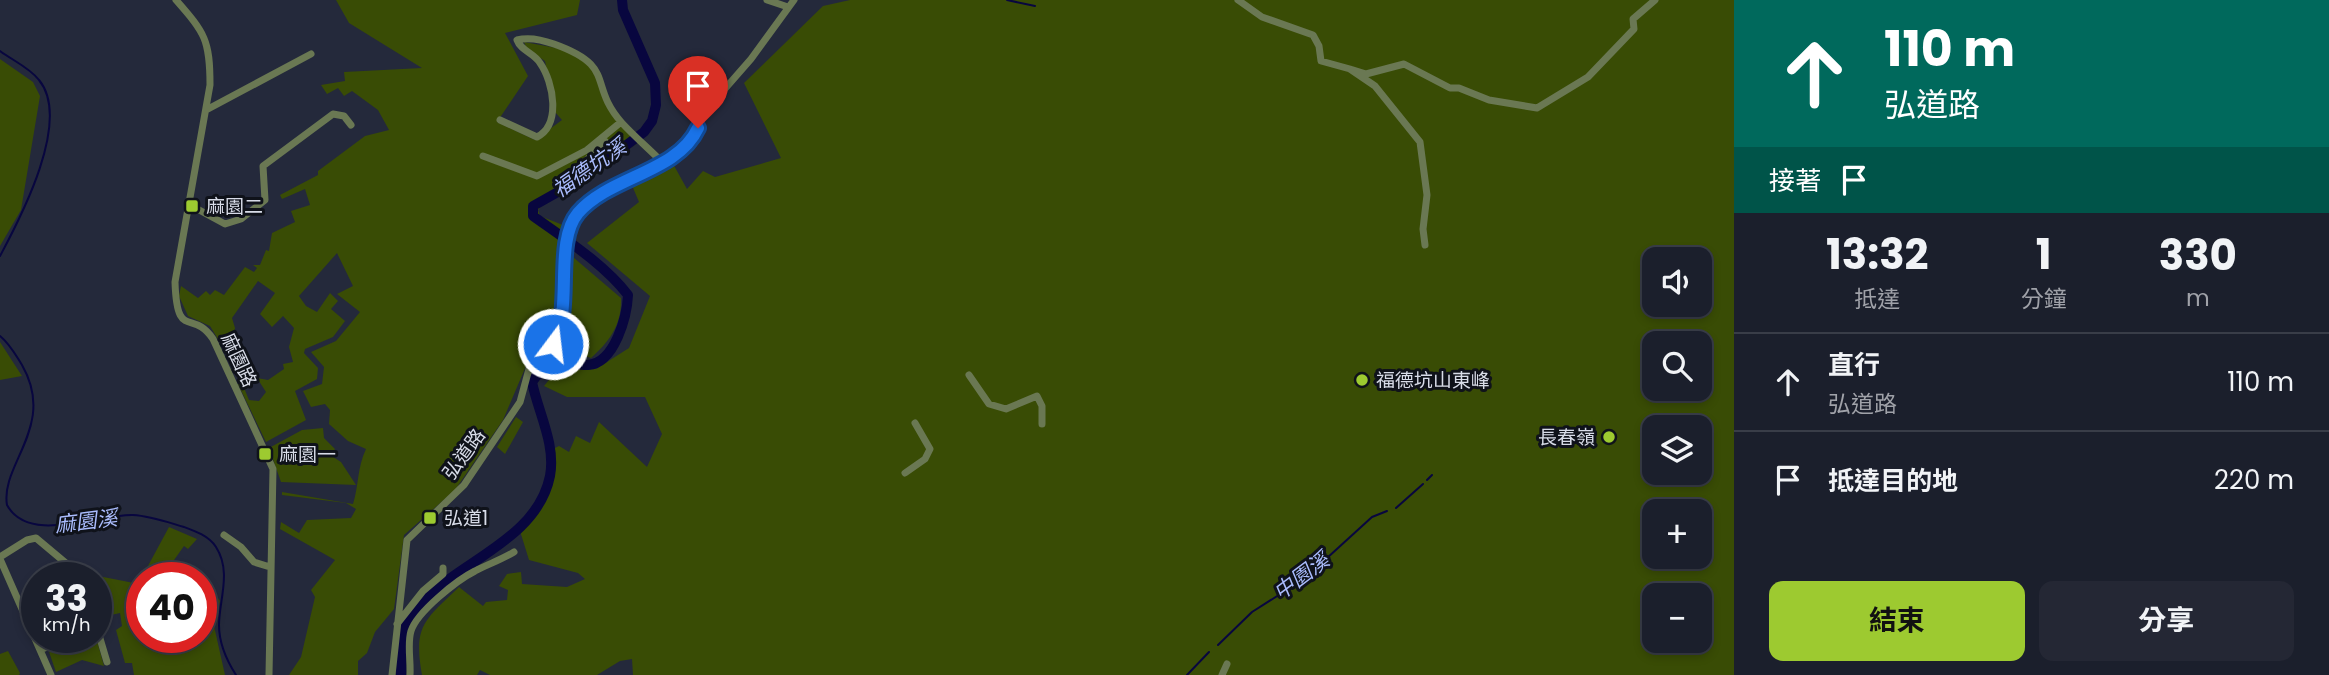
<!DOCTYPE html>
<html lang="zh-TW">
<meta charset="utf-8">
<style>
body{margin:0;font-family:Poppins,"Noto Sans TC",sans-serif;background:#242734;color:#f1f3f6;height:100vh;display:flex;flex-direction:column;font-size:26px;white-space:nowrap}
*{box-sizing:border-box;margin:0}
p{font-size:23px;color:#a0a2a9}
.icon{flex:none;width:38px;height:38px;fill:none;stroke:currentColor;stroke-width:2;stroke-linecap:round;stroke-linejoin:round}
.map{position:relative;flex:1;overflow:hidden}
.sheet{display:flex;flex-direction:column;background:#1b1f2c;width:595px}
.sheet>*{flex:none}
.top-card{background:#00695c;color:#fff;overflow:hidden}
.controls{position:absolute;left:1642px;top:247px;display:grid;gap:14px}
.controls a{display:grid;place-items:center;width:70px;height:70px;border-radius:14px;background:#1b1f2c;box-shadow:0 4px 10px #0003,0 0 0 2px #393d48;font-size:35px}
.speed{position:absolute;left:21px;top:562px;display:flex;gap:14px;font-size:35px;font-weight:700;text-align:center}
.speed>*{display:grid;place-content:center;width:91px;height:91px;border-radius:50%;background:#1b1f2c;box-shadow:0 4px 10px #0003,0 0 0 2px #393d48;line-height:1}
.speed small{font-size:18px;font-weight:400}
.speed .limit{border:10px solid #d22;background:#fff;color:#111}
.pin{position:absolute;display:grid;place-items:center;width:60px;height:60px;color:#fff;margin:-72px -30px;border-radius:50% 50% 50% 0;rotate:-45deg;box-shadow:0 0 7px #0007}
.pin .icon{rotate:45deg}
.me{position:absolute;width:77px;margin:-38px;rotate:15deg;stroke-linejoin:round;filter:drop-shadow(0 0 5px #0008)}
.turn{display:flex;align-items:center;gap:24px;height:147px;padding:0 35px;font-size:32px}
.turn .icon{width:91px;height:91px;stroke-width:2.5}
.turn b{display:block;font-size:49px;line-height:60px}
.then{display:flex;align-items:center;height:66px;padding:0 35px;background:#0003;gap:14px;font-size:26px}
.eta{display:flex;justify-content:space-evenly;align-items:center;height:119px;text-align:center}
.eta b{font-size:42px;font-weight:700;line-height:49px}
.action{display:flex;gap:14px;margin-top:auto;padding:14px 35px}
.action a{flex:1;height:80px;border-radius:14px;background:#9dca30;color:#111;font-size:28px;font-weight:700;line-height:80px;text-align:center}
.action a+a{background:#242734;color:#f1f3f6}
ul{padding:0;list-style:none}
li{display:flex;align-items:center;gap:21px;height:98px;padding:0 35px;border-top:2px solid #393d48}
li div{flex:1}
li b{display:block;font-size:26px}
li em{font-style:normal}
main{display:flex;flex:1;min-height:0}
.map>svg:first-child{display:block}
.green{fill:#394c05;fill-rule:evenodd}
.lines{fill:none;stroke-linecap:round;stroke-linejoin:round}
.stream{stroke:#08063f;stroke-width:2}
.river{stroke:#08063f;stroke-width:10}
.minor{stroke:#6a7853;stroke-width:7}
.route-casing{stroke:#114b97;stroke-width:18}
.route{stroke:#1a73e8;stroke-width:12}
.poi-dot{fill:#9dca30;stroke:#0f121a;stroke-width:2.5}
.labels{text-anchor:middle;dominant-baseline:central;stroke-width:6;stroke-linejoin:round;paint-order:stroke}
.poi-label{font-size:19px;fill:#d8dce8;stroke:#0f121a;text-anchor:start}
.street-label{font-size:19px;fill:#d8dce8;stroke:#0f121a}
.water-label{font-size:21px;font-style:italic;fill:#aabcfd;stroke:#0f121a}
</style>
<main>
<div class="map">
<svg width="1734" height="675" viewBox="0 0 1734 675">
<rect width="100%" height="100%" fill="#24293b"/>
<path class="green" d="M336,0H580L577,15L505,33L528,76L497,122L535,140L562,120L555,112L545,61L527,49L524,42L562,49L592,66L604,100L639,142L606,166L609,169L605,168L571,193L547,199L538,210L540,216L568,227L560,246L621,298C622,324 610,341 591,358L563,349L551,338L526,366L503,420L455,490L404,535L394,609L375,632L367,653L358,661V675H289L301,657L315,597L311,590L335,560L280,529L281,522L299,533L307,520L351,518L356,509L346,503L282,495V492L353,504C359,485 357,468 366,449L348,441L329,424L330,410L325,404L311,407L303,391L322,384L324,367L311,352L336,341L360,312L337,294L353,286L337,253L299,296L306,306L317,312L330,293L338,301L331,309L345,321L333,337L305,349L304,353L318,368L317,379L295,391L306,420L266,442L238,384L242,383L249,400L259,401L266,392L257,378L268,380L284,369L283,364L293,362L289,347L294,328L283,316L272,327L260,314L275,293L258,281L232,318L235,328L230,352L224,349L210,326L188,316L179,296L181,286L198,298L206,291L210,295L215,290L224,295L245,267L254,272L257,268L253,265H260L266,250L269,251L272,233L295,222L291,211L310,205L305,189L282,199L280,195L318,175V171L365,136L389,130L378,110L352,91L344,96L338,88L327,94L321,85L345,81L344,72L422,68L349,23Z
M850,0H1734V675H633L632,659L620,661L597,675H490L480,670L477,675H422C413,625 425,620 459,587L483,606L486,602L507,600L508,590L499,586L507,574L521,572L522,584L567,587L585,579L578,573L529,560L520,531C546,503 555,487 553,449L559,446L569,452L576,436L590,443L599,422L647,467L662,434L645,397H567L544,386L557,370L596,369L629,348L650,296L587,243L639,202L631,183L672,162L687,189L703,171L715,177L781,158L744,83L823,6ZM1654,259H1699V304H1654ZM1654,343H1699V388H1654ZM1654,427H1699V472H1654ZM1654,511H1699V556H1654ZM1654,595H1699V640H1654Z
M0,59L33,82L40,96L21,210L0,246Z
M0,342L22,376L0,380Z
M516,417L523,422L505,454L497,447Z
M323,428L324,438L335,449L330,455L341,462L356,485L281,482L269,448L302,430Z
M169,527L197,539L188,549L184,546L162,577H142Z
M88,574L139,584L142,579V637H201V611L216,595L220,601L214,626L225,675H134L132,663H125L116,630L122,626L120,613L102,617L96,607V578L88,577Z
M77,637H96L104,666L82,660L56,672L48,649Z
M8,651L20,673L19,675H0V654Z"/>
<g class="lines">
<path class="stream" d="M1007,0L1035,6
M0,51C12,60 30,68 39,80C72,120 21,217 0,256
M0,336C10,344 15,354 22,365C57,426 0,464 7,505C29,545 97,514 133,515C151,516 167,522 184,527C195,531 209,536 216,547C232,572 219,600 219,625C219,643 227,661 236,675
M1427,480L1432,475
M1396,508L1423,484
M1218,645L1252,612L1304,579L1372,517L1387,511
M1187,675L1209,652"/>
<path class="river" d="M401,675C402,662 399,639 404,627C434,566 535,550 550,476C556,444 538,412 532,382C537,376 543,365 550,362C562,357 576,366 588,365C615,363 627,316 628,295C604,264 565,239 533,216V206L581,179L644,132L652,121L656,105L655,83L623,10L622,0"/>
<path class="minor" d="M176,0C205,33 210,40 210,85L175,282C177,342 192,308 213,339L273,469L269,675
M767,0L788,7
M1238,0L1262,17L1313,35L1319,46L1321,61L1350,69L1375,86L1420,142L1427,195L1423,229L1425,245
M1350,69L1366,74L1404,64L1450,88H1459L1489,100L1537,108L1588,77L1634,29L1633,19L1655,0
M208,109L311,54
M500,120L537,137C561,125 554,83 540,63C534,53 521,51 517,40C528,37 543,40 554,44C618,67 587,84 622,123C634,136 648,148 661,161
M483,156L537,176L587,150L621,122
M583,169L585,162L605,141
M190,205L225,224L241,219L265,200L263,166L333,114L344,116L351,125
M969,375L989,404L1006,409L1037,396L1042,406V424
M905,473L925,459L930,449L915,423
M224,535L241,547L254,562L270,567
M0,557L27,540L36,538L67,564L75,578
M0,559L51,675
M397,624L423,591L443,574V568
M96,625L107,662
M40,650L69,637
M392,675L407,540L464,485L520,402L529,369L556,339L561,328L563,278L570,231L575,216L588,203L687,148L702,115L751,59L794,0
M410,675C411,661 407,644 411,631C417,612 457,580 475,571C488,564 501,560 514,552
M1222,675L1227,664"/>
</g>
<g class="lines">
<defs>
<path id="route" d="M553,344C574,310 553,243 578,213C610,176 677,173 698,128"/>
</defs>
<use href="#route" class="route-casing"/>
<use href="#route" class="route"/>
</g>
<g class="poi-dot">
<rect x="185" y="199" width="14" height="14" rx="3.5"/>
<circle cx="1362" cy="380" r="7"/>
<circle cx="1609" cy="437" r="7"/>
<rect x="258" y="447" width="14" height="14" rx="3.5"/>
<rect x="423" y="511" width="14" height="14" rx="3.5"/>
</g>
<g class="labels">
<g class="poi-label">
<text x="206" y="206">麻園二</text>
<text x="1376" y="380">福德坑山東峰</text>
<text x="1595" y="437" text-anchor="end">長春嶺</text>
<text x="279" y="454">麻園一</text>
<text x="444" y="518">弘道1</text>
</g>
<g class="street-label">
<text transform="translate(239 360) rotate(65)">麻園路</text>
<text transform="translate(464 454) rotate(-54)">弘道路</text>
</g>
<g class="water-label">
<text transform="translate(589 168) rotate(-35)">福德坑溪</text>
<text transform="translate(86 521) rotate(-7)">麻園溪</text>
<text transform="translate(1301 576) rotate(-37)">中園溪</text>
</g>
</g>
</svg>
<div class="controls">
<a><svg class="icon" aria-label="sound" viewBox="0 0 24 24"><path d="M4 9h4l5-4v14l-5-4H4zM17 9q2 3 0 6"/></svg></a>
<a><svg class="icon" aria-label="search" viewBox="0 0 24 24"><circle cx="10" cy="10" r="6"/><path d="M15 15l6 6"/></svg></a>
<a><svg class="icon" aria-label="layers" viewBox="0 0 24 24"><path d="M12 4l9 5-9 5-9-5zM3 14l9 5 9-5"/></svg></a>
<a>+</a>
<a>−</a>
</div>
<div class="speed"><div>33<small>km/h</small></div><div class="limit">40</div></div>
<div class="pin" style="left:698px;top:128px;background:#d93025"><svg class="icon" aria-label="arrive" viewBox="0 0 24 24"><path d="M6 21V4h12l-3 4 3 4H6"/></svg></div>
<svg class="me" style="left:553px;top:344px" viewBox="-20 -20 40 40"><circle r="17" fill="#1a73e8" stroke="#fff" stroke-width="3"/><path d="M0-11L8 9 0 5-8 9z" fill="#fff"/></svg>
</div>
<section class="sheet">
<div class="top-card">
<div class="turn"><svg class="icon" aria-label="ahead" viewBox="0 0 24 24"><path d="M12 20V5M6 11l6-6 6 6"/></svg><div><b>110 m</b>弘道路</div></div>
<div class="then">接著<svg class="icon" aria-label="arrive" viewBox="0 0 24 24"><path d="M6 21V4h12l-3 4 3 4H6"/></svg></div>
</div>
<div class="eta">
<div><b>13:32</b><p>抵達</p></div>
<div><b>1</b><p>分鐘</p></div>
<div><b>330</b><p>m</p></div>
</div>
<ul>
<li><svg class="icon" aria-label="ahead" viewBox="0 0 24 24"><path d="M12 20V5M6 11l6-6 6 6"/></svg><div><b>直行</b><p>弘道路</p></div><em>110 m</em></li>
<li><svg class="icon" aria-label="arrive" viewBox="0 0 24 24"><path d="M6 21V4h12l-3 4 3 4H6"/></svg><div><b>抵達目的地</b></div><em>220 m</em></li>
</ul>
<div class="action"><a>結束</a><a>分享</a></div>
</section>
</main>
